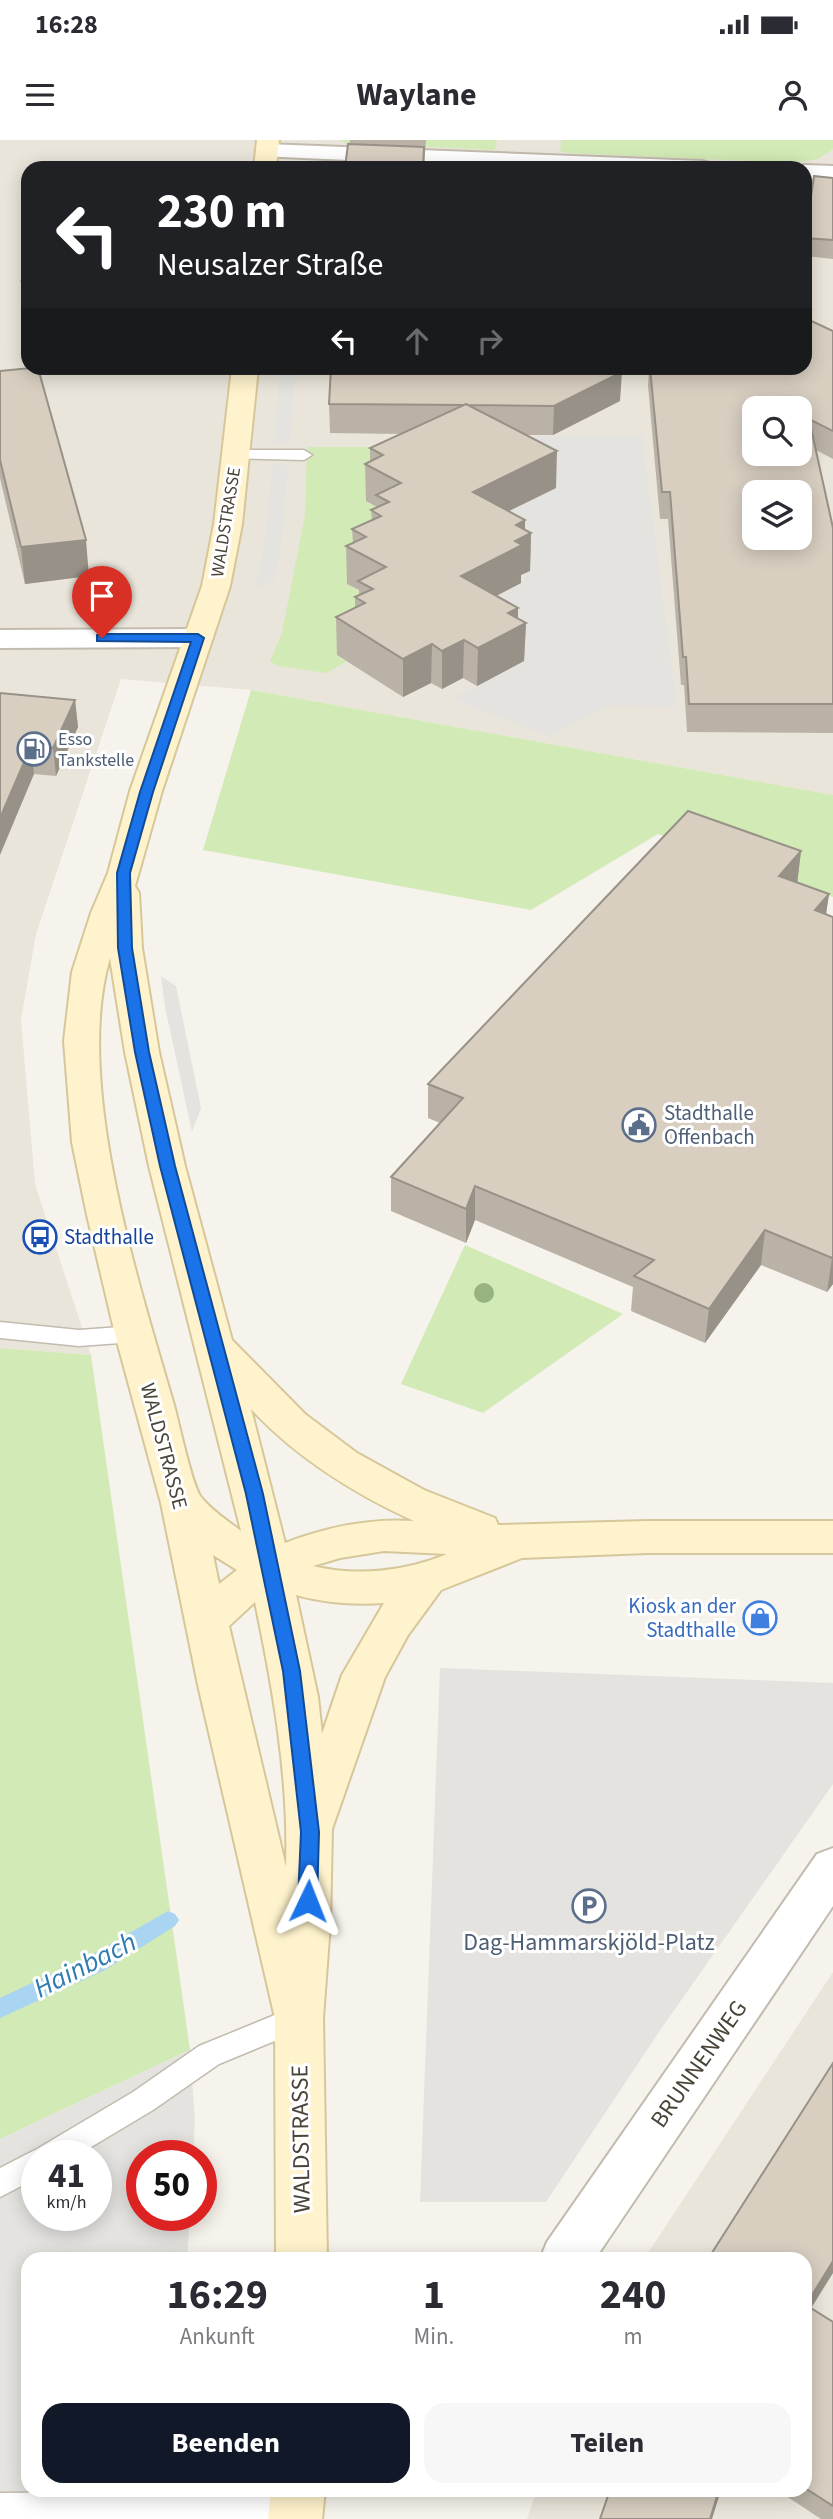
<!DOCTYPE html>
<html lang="de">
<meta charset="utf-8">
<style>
body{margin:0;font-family:"Source Sans 3",sans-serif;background:#f7f7f7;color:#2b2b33;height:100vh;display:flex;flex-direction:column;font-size:26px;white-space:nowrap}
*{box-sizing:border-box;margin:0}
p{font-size:23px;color:#7c7c81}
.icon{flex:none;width:38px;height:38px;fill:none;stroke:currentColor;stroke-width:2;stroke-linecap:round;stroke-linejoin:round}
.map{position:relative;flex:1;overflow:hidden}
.panel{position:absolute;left:21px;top:2112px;width:791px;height:245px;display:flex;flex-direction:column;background:#fff;border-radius:21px;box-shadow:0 4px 18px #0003}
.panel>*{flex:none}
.guide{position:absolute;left:21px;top:21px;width:791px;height:214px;border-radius:21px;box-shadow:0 4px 18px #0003;background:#202124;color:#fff;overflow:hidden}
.buttons{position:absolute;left:742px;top:256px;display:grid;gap:14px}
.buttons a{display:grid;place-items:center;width:70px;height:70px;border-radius:14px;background:#fff;box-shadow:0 4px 18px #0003;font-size:35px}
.speed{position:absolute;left:21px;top:2000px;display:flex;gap:14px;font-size:35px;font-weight:700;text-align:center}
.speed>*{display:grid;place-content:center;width:91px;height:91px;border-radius:50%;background:#fff;box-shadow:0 4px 18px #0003;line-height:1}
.speed small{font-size:18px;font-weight:400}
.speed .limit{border:10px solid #d22;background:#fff;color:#111}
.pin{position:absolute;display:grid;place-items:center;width:60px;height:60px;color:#fff;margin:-72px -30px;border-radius:50% 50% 50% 0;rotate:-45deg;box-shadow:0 0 7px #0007}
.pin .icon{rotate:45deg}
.me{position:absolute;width:77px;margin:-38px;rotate:2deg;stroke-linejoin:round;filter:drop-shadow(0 0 5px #0008)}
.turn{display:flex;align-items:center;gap:24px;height:147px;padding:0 21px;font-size:32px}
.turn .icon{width:91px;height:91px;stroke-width:2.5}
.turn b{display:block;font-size:49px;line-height:60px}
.lanes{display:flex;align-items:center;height:66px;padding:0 21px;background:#0003;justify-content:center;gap:35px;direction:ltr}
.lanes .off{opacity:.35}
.eta{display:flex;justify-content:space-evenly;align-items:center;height:119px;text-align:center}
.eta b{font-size:42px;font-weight:700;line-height:49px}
.cta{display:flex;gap:14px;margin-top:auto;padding:14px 21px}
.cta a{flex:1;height:80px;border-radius:21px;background:#111827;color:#fff;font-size:28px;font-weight:700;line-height:80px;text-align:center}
.cta a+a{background:#f7f7f7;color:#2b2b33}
.status{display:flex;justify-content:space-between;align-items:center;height:49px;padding:0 35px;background:#fff;direction:ltr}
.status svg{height:19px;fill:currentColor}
header{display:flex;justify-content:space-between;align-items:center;height:91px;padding:0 21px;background:#fff;font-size:32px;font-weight:700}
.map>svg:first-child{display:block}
.residential{fill:#eae5da;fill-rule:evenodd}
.green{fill:#d2eab5}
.parking{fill:#e5e3e0;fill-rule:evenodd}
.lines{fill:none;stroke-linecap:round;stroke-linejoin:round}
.stream{fill:#a9d4f2;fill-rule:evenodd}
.lane-casing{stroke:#c2bbae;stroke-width:3}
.street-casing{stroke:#c2bbae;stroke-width:4}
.secondary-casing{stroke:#d6c79b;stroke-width:4}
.lane{fill:#fff;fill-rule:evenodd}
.street{fill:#fff;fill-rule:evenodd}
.secondary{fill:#fff3cd;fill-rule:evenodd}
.tree{fill:#97b381}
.wall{fill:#bab2a6}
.shaded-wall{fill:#979187}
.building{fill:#d8cfc1;stroke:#979187;stroke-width:2;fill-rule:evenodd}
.route{fill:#1a73e8;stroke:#114b97;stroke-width:2}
.labels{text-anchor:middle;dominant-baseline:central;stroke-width:6;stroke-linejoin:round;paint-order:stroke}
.far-street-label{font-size:18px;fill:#4b4439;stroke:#fff}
.far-service-label{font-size:18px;fill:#4e5e75;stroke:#fff;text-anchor:start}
.service-label{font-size:21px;fill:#4e5e75;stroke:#fff;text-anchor:start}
.transit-label{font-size:21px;fill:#164399;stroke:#fff;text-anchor:start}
.street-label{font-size:21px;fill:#4b4439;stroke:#fff}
.shop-label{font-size:21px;fill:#366cbe;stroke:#fff;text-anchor:end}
.near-service-label{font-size:24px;fill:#4e5e75;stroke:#fff}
.near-street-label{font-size:24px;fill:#4b4439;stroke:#fff}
.near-water-label{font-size:28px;font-style:italic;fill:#2e7ab2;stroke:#fff}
</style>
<div class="status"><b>16:28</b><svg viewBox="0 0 49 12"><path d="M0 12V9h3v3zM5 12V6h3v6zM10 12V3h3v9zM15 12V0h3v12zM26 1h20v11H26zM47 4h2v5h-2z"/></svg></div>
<header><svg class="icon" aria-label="menu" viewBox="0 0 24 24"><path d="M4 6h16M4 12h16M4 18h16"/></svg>Waylane<svg class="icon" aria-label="person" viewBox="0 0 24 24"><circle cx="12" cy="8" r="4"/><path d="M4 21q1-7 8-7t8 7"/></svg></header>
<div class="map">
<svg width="833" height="2379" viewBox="0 0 833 2379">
<rect width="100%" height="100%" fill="#f6f3ec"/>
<path class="residential" d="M0,0H833V655L251,550L121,539L36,794L21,880L35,1044L91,1215L0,1208ZM28,28H805V228H28ZM754,268H800V313H754ZM754,352H800V397H754Z
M833,1832V2379H527L537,2350H805V2119H644Z"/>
<path class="green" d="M339,0H497L495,10L346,3Z
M561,0H833V9L818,19L795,23L568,13L560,11Z
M307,307H376L382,353L366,361L382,370L364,435L346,443L366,456L362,501L336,515L346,522L326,533L278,526L270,521L282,493L305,375Z
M251,550L833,655V757L658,694L531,770L203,710Z
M465,1105L623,1174L483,1273L401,1244Z
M0,1208L91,1215L190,1910L0,1999Z"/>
<path class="parking" d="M280,228H296L290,305L274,304Z
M642,295L677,567L608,566L549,596L451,559L524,521L516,506L460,473L521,443L530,431L455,381L484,297Z
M272,325H288L281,407L275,440L255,448L264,408Z
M161,836L176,846L201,968L192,992L165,867Z
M440,1528L833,1543V1644L661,1889L546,2062H420Z
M190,1910L195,1981L193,2016H142V2076H190L187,2119H28V2350H162L164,2379H0V1999ZM37,2016H96V2076H37Z"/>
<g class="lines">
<path class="stream" d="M168,1771L175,1774L179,1780L175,1786L105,1830L0,1878V1858L89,1816Z"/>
<defs>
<path id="lane" d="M236,310H304L312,315L304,320L230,318L228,315L230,312Z
M0,1182L79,1190L134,1186L142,1188L145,1194L142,1200L134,1202L79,1206L0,1198Z
M299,1865L309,1869L313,1878L309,1887L219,1924L153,1970L76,2016H37V2038L0,2057V2028L37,2009L133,1952L199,1906Z
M297,2350L307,2355L312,2366L307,2377L303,2379H0V2353Z"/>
<path id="street" d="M267,4L702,21L710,23L713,28H528L259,16L256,11L259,6Z
M805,25L833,26V40L805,39V28H796Z
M198,489L208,492L213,498L208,504L198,507L0,508V490Z
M833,1708V1766L595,2119H540L547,2102L817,1714Z"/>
<path id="secondary" d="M257,0H279L276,28H254Z
M232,228H258L242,384L230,446L162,651L135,746L139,753L142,808L159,912L185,1026L232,1200L305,1274L357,1313L424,1350L495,1378L498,1385L647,1381H833V1413H647L522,1418L441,1450L408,1495L385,1537L332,1689L330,1784L323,1878L327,2119H276L275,1878L198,1545L161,1363L115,1194L87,1075L72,1002L64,901L72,832L91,773L108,733L130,651L202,446L214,384ZM110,818L125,912L149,1026L241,1391C228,1381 211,1370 201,1357C192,1346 179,1283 174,1265C139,1144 73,941 110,818ZM251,1269C297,1318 353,1353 414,1381C369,1378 327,1387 285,1403ZM384,1411L447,1414C406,1431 357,1437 313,1426L340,1418ZM213,1415L237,1430L219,1444ZM296,1455C326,1463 353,1465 384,1463L342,1535L322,1594L318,1557ZM255,1462C273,1549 289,1638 286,1727L229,1486Z
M271,2350H325L322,2379H268Z"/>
</defs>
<use href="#lane" class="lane-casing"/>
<use href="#street" class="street-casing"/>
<use href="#secondary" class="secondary-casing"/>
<use href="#lane" class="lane"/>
<use href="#street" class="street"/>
<use href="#secondary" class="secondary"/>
</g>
<circle class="tree" cx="484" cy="1153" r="10"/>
<path class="wall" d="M350,0H426L424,28H345Z
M833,38V119L805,116V98Z
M28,138V176L26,175L22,141Z
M833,191V319L816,310L833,388V593L687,592L684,545H681L668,379H660L648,246L649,228H805Z
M0,231L89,436L25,444L0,338Z
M620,261L553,295H525L556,348L509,371L525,390L531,393L530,431L521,435V443L496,456L518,468V479L526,483L524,521L477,546L463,538L442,549L431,543L403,557L337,515L336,477L355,468V457L359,456V450L347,444L346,406L353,403L352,389L372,380L371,370L377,368V367L366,361L365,324L370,322V308L402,294L330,293L329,264Z
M0,553L75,560L78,587L56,636L34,634Z
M801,711L797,743L829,754L826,774L833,1144L827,1152L761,1125L705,1203L631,1171L633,1147L475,1080L466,1103L391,1071V1037L440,983L428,978V944Z
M805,2119L811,2168L833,2182V2379H821L777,2350H805Z"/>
<path class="shaded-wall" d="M622,232L620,261L553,295L554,266Z
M557,311L556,348L472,389L473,352Z
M525,380V396L531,393L530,431L521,435V443L461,474V436L516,385Z
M86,400L89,436L25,444L21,407Z
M518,468V487L526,483L524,521L477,546L478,508L508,473Z
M464,500L463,538L442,549V511Z
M432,504L431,543L403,557V519Z
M75,560L78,587L56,636L53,608Z
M31,606L34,634L0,715V678Z
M801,711L797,745L779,736Z
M829,754L824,788L815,770Z
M475,1046V1080L466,1103V1069Z
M765,1090L761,1125L705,1203L709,1169Z
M833,1116V1144L827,1152L832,1118Z
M833,2121V2133L805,2178L806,2165Z
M719,2350H721L712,2379H710Z"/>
<path class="building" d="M348,4L424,7L423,28H345Z
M814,36L833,38V100L805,98Z
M28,138V144L22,141Z
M805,178L833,191V291L809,279L833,388V564H689L686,517H683L670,352H662L650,228H805ZM754,268H800V313H754ZM754,352H800V397H754Z
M31,228H38L86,400L21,407L0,320V231Z
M331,228H621L622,232L554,266L468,265L466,264L464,265L329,264Z
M466,264L557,311L473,352L525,380L516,385L531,393L515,401L522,405L461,436L518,468L508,473L526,483L478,508L464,500L442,511L432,504L403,519L336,477L365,463L355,457L373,449L358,441L386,427L346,406L366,397L352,389L381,376L371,370L389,362L376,355L401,343L365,324L383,315L370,308Z
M0,553L75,560L53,608L31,606L0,678Z
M688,671L801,711L779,736L829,754L815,770L833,777V1116L832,1118L765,1090L709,1169L634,1136L654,1120L475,1046L466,1069L391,1037L463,958L428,944Z
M833,1923V2121L806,2165L833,2182V2366L805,2348V2119H708Z
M610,2350H719L710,2379H600Z"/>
<path class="route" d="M102,494H198L204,498L153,652L130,733L132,808L149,912L175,1026L263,1354L300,1531L319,1692L317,1761L315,1767L308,1769L301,1767L298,1761L301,1692L283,1531L246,1354L160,1026L135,912L118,808L117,733L140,652L191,502L97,501V495Z"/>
<defs>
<symbol id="fuel-ring" viewBox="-11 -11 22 22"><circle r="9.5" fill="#fff" stroke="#5c6f8a" stroke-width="1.5"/><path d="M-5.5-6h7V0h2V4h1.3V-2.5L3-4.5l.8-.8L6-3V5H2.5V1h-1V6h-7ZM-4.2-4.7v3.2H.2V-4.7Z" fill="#5c6f8a"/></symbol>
<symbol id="civic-ring" viewBox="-11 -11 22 22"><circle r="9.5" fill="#fff" stroke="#5c6f8a" stroke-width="1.5"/><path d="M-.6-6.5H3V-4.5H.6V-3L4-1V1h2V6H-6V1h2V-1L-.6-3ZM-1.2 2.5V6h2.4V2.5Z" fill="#5c6f8a"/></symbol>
<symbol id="bus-ring" viewBox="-11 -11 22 22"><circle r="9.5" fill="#fff" stroke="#1a4fb4" stroke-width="1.5"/><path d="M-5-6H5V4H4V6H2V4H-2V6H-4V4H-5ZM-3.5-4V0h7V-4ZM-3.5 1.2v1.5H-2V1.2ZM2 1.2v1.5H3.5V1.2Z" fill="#1a4fb4"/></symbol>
<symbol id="shop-ring" viewBox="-11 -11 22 22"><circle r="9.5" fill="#fff" stroke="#3f7fe0" stroke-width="1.5"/><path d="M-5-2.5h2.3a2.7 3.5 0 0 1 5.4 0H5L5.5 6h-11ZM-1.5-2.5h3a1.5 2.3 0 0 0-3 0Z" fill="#3f7fe0"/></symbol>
<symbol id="parking-ring" viewBox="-11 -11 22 22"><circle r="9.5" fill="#fff" stroke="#5c6f8a" stroke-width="1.5"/><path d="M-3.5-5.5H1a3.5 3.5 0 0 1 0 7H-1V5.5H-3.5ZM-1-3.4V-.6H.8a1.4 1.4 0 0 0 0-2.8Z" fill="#5c6f8a"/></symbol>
</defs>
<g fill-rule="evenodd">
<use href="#fuel-ring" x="15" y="590" width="38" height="38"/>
<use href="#civic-ring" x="620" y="966" width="38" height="38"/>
<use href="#bus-ring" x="21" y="1078" width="38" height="38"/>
<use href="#shop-ring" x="741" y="1459" width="38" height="38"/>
<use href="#parking-ring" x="570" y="1747" width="38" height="38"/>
</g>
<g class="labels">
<g class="far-street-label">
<text transform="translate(226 382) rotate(-81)">WALDSTRASSE</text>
</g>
<g class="far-service-label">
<text x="58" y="599">Esso<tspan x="58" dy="21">Tankstelle</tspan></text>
</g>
<g class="service-label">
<text x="664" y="973">Stadthalle<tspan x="664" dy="24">Offenbach</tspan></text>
</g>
<g class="transit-label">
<text x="64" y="1097">Stadthalle</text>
</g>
<g class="street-label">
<text transform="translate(164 1306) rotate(75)">WALDSTRASSE</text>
</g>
<g class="shop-label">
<text x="736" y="1466">Kiosk an der<tspan x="736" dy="24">Stadthalle</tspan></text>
</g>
<g class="near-service-label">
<text x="589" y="1802">Dag-Hammarskjöld-Platz</text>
</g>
<g class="near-street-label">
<text transform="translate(699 1924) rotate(-55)">BRUNNENWEG</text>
<text transform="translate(301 1999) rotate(-91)">WALDSTRASSE</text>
</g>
<g class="near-water-label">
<text transform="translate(85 1825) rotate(-27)">Hainbach</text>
</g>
</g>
</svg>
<div class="buttons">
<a><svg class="icon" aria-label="search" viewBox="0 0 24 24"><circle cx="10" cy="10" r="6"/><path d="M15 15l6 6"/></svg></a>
<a><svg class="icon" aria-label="layers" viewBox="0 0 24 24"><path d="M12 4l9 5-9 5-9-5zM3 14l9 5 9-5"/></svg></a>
</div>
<div class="speed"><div>41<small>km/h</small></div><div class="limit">50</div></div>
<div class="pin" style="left:102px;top:498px;background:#d93025"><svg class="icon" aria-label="arrive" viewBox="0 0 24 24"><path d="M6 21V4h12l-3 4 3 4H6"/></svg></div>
<svg class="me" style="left:308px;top:1761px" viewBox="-20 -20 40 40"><path d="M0-17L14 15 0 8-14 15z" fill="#1a73e8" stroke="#fff" stroke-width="4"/></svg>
<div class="guide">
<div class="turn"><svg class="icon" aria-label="left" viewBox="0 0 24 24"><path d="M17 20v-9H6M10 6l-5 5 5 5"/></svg><div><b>230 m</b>Neusalzer Straße</div></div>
<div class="lanes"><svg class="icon" aria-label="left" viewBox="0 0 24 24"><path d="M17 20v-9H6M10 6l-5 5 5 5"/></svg><svg class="icon off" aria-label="ahead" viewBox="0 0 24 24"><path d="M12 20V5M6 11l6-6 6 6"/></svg><svg class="icon off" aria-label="right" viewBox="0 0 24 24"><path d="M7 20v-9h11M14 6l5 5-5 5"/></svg></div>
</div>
<section class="panel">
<div class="eta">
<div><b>16:29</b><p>Ankunft</p></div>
<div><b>1</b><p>Min.</p></div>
<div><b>240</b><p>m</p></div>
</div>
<div class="cta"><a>Beenden</a><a>Teilen</a></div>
</section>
</div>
